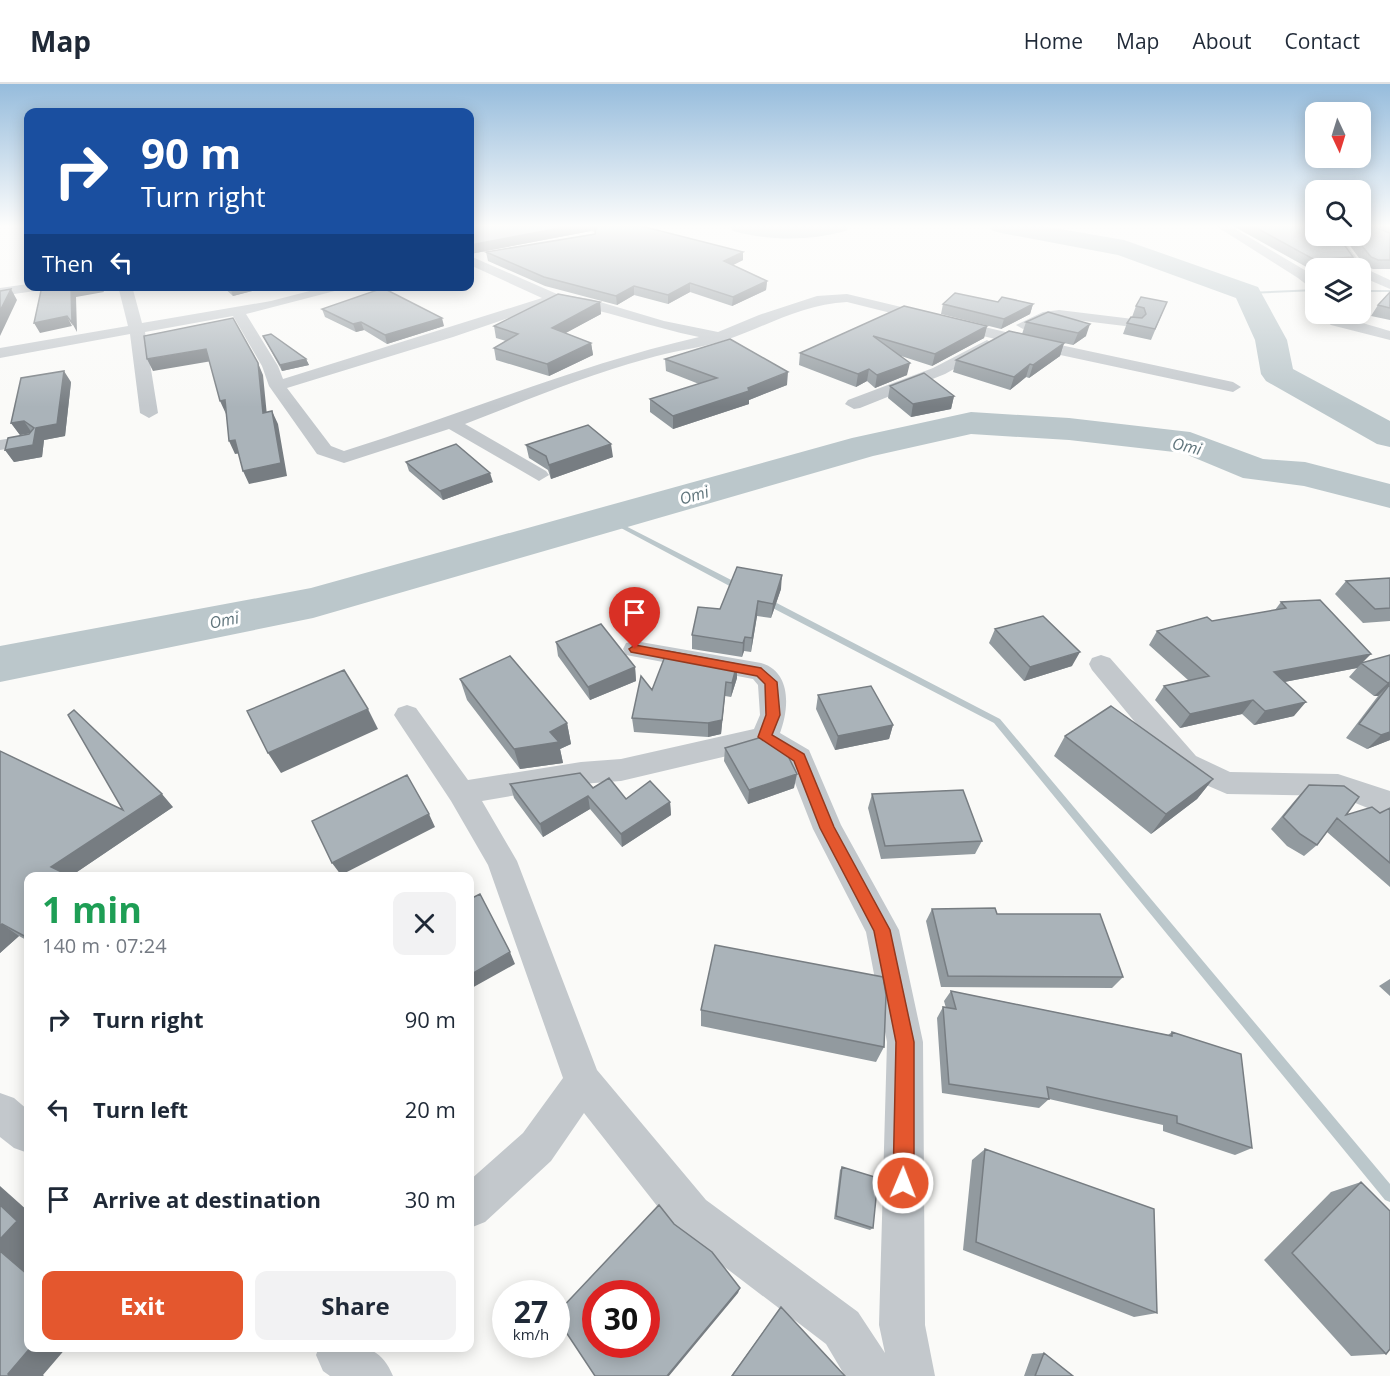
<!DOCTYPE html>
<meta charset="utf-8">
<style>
body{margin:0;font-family:"Open Sans",sans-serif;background:#f2f2f3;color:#1f2937;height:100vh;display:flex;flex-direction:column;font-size:22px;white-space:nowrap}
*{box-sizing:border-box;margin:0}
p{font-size:20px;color:#747a83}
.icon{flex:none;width:33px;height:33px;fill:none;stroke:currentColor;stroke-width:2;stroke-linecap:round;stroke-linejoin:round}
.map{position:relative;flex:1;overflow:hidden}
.side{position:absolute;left:24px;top:788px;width:450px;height:480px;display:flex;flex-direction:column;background:#fff;border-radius:12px;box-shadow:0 3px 15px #0003}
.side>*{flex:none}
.guide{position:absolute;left:24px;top:24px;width:450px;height:183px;border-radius:12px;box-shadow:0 3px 15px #0003;background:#1a4fa0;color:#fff;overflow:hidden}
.needle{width:39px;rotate:176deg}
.tools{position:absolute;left:1305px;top:18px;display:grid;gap:12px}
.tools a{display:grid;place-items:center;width:66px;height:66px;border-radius:12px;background:#fff;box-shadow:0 3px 15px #0003;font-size:30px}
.speed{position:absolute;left:492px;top:1196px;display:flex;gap:12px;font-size:30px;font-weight:700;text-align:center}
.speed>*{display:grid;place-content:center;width:78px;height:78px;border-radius:50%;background:#fff;box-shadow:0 3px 15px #0003;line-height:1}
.speed small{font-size:15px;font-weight:400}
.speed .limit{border:9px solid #d22;background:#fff;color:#111}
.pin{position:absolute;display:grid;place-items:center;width:51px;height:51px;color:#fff;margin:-62px -26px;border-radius:50% 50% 50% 0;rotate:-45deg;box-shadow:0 0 6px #0007}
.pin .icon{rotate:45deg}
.me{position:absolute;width:66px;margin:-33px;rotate:1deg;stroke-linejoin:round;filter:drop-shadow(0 0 4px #0008)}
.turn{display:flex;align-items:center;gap:21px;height:126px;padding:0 18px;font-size:27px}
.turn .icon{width:78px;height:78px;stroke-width:2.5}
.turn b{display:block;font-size:42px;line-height:51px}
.then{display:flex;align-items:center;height:57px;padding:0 18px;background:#0003;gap:12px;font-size:22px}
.round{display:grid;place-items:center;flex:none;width:63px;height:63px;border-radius:12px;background:#f2f2f3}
.head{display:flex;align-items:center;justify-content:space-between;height:102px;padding:0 18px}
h1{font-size:36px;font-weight:700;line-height:45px;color:#1e9e55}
.action{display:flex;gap:12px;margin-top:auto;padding:12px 18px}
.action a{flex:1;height:69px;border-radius:12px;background:#e4572e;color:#fff;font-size:24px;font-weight:700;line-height:69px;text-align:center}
.action a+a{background:#f2f2f3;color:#1f2937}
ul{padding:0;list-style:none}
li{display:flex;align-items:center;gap:18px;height:90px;padding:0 18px}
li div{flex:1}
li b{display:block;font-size:22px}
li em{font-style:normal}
header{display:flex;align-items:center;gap:36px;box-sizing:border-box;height:84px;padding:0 30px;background:#fff;border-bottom:2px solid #e0e1e3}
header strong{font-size:28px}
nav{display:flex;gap:33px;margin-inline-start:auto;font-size:21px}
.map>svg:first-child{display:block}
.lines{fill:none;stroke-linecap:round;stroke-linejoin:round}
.stream{fill:#bbc7cb;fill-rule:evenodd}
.river{fill:#bbc7cb;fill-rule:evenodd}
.street{fill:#c3c8cc;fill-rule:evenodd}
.wall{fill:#929a9f}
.shaded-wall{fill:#777d82}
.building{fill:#aab3b9;stroke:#777d82;stroke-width:1.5;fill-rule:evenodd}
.route{fill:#e4572e;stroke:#94391e;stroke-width:1.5}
.labels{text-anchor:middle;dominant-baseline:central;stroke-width:6;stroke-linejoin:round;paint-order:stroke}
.far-water-label{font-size:16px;font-style:italic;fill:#60757c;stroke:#fff}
</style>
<header>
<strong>Map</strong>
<nav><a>Home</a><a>Map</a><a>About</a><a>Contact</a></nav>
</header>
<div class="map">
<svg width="1390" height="1292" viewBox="0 0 1390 1292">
<rect width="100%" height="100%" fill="#fafaf8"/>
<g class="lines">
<path class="stream" d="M1316,205V207L1248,210L1246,209L1248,208Z
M1360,206H1390V208H1360Z
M608,433L743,502L744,504L743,506H737L606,436V434Z
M763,515H769L1000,635L1390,1100V1118L1385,1116L994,639L763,519L762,517Z"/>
<path class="river" d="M729,142H850L846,147C808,157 771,157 733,147Z
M989,142H1043L1124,156L1258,203L1287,256L1293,285L1390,337V363L1377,360L1266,297L1261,290L1255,256L1236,214L1118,171L1001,149L993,147Z
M971,328L1069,334L1190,348L1263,375L1305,378L1390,400V424L1304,402L1243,394L1183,369L1069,356L971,350L873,372L313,534L0,598V562L311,504L852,354Z"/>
<path class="street" d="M1216,142H1230L1308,188L1316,196V208L1298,194Z
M1361,142H1390V147L1367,145Z
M1315,149L1327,152L1347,161L1364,184L1390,196V205L1360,192V184H1352L1339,167L1315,155Z
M470,172L557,210L590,215L664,237L718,248L759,231L817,212L847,210L1051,259L1233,298L1241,303L1233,308L1051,269L847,218C803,220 767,242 726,256C701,264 672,267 646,275C584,292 525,317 465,340L546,387L549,391L539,397L449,345L344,379L317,370L269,302L262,282L233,232L145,248L158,329L149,334L140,329L130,250L0,274V264L128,242L118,202H132L142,239L271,217L329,202H354L246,230L278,282L283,295L542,214L470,181ZM555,218C604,225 650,243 699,253C577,281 463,330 344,367L331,362L287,304L453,253Z
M28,200V202H48L42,206L0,212V204Z
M1059,226L1133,235L1140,239L1133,243L1059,234L1023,245L1016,241L1043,228Z
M1316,230C1334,228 1370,242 1390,247V256L1331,241Z
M987,256L995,261L992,264L945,290L860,324L854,325L845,320L848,316L933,284Z
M31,351L40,356L37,360L0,366V356Z
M635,557L761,579C792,588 789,625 780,649L809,666L841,741L899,846L923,958L925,1241L935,1292H845L826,1260L676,1146L584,1029L551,1077L485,1138L470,1144V1096L523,1049L563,994L488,781L451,717L394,631L398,624L407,621L416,624L468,696L581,678L621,675L754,645L760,631L758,601L753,595L626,571L623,565L626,559ZM761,664L788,681L813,745L866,848L887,958L879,1241L885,1269L858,1228L706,1116L597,986L517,777L482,717L581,700L621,697Z
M1101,571L1110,574L1196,672L1230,688L1338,690L1390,707V733L1338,712L1227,710L1176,688L1092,586L1089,580L1092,574Z
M0,1009L14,1014L28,1026V1069L14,1064L0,1053Z
M319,1263C353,1263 378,1255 393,1292H330L323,1287L316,1271Z"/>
</g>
<path class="wall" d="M470,142V143L477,142H641L743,168V176L733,181L767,197L766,206L732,222L690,208L668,220L634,211L617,221L545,202L488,177L486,168L595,150V148L591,147L470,170Z
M1233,142H1316V152L1353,173L1348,182L1310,185Z
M1377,142H1390V149Z
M1390,149V185H1373L1365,182L1348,159L1328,152H1360Z
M222,202H272L233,212Z
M1390,208V236L1371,232L1378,221Z
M600,218L601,230L565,249L591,259L593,271L549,292L496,276L494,264L506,257L496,254L494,242Z
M998,218L1033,220L1030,230L1001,245L941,230L943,220Z
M1167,218L1151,256L1123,250L1127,239L1132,233L1136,222Z
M904,222L987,242L984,254L932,282L901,272L907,291L875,304L867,297L856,303L799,281L800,269Z
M322,225L444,242L387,260L364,246L356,248L325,233Z
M1048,228L1086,252L1073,261L1022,250L1026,238Z
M263,252L306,275L309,281L282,287Z
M1064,259L1060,272L1029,294L1026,293L1010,306L953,288L956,276Z
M665,275L787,301L749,316V320L673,345L650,328V315L699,300L666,287Z
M71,298L65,352L44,356L42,373L14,378L5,366L30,349L20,351L11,339Z
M890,302L954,312L951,325L911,333L888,314Z
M526,361L613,373L551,395L548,386L529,374Z
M406,378L493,398L443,416L409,387Z
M1390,494V537L1363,539L1335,510L1346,497Z
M781,505L771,534L757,532L751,568L744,567L742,573L692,565V551L720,525Z
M1281,518L1363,579L1390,571V656L1367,665L1346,654L1378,612H1374L1349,593L1357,584L1284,598L1294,632L1254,641L1242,630L1180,644L1155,616L1164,602L1188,596L1149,561L1157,547L1275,526Z
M995,545L1072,582L1024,597L989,559Z
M556,558L635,583L636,597L590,616L558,572Z
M737,580V594L731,613L725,612L721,650L708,653L634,648L632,634L652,606Z
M460,595L567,639L571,660L560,665L563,679L520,685L467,616Z
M818,611L893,641L889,655L835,666L816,625Z
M1065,652L1213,695L1197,715L1151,750L1054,672Z
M725,664L794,704L748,720L724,677Z
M0,667L123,726L173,723L71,792H28V857L19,852L0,869Z
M510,700L593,704L626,715L670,718L671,731L622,763L590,725L543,753L514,714Z
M1309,701L1346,731L1380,729L1390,724V803L1327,748L1317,761L1304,772L1287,762L1271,745L1297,714Z
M872,710L982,757L975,770L881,775L868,724Z
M932,825L997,830L1123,893L1112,904L941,903L926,837Z
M1390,895V912L1379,902Z
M951,907L1168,951L1172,948L1252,1064L1235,1071L1163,1047V1041L1049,1015L1039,1024L942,1009L937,934L943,923L946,924L944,917Z
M701,926L884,963L876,978L701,942Z
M985,1065L1157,1229L1134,1233L963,1166L972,1076Z
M842,1083L873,1144L870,1146L834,1135L840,1086Z
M1361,1098L1386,1270L1351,1272L1264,1176L1331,1108Z
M781,1223L845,1292H731Z
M1044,1269L1073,1292H1024L1032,1270Z"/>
<path class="shaded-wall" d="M571,142H590L591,147L470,170V161Z
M743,168V176L723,186L724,177Z
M767,197L766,206L732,222L733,213Z
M690,199V208L668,220V211Z
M78,202H101L104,208L76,213L77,248L72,239L71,204Z
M231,202H272L233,212L230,203Z
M634,202V211L617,221L616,212Z
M11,205L17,216L0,252V227Z
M600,218L601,230L553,256L552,244Z
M1033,220L1030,230L1001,245L1004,235Z
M67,232L72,242L40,249L34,239Z
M442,234L444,242L387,260L385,251Z
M361,238L364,246L356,248L353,240Z
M1090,240L1086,252L1073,261L1078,249Z
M987,242L984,254L932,282L935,270Z
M591,259L593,271L549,292L547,280Z
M1064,259L1060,272L1029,294L1033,281Z
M206,265L212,277L153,287L147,275Z
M306,275L309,281L282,287L280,281Z
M258,279L263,291L268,342L263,329Z
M910,279L907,291L875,304L877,291Z
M1030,280L1026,293L1010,306L1014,293Z
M869,285L867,297L856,303L858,290Z
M64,287L71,298L65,352L44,356L42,373L14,378L5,366L33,361L36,344Z
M788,288L787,301L749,316V320L673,345V332L748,304Z
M954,312L951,325L911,333L913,320Z
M225,316L226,330L220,317Z
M272,327L278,340L287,392L249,400L243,387Z
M24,337L32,349L20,351L11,339Z
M235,356L242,369L235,370L229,357Z
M611,360L613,373L551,395L549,381Z
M490,389L493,398L443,416L440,407Z
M782,491L781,505L771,534L773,520Z
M758,517L757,532L751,568L752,554Z
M745,553L744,567L742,573L743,559Z
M1080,568L1072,582L1024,597L1030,583Z
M1371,570L1357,584L1263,602L1274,588Z
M737,580V594L731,613L732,599Z
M635,583L636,597L590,616L588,603Z
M726,598L721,650L708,653V639Z
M1390,598V600L1378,612H1374L1388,599Z
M1253,616L1242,630L1180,644L1190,630Z
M1306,618L1294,632L1254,641L1265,627Z
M368,625L378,645L281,689L268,669Z
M567,639L571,660L560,665L563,679L520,685L514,665Z
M893,641L889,655L835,666L838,652Z
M1390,648V656L1367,665L1381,651Z
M797,690L794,704L748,720L749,706Z
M1213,695L1197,715L1151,750L1166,730Z
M162,710L173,723L71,792H62L51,783Z
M588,712L590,725L543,753L540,740Z
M670,718L671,731L622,763L621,750Z
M429,730L435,743L341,791L332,779Z
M2,840L19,852L0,869V842Z
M510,868L515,880L470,905V891Z
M0,1102L28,1127V1167L27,1169L28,1170V1191L0,1167Z
M740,1204L738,1209L669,1292H667Z
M31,1263H67L43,1291L44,1292H10L8,1290Z"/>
<path class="building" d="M477,142H571L470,161V143Z
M596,142H641L743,168L724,177L767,197L733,213L690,199L668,211L634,202L616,212L544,193L486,168L595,150Z
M1253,142H1316V152H1326L1343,159L1353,173L1315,176Z
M1360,142H1372L1390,149V176H1378L1371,173L1354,152H1360Z
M42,202H78L71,204L72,239L67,232L34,239Z
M383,204L442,234L385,251L361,238L353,240L322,225Z
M11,205L0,227V207Z
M1390,208V224L1378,221Z
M955,209L998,218L1002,213L1033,220L1004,235L943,220Z
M558,210L600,218L552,244L591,259L547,280L494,264L518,250L494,242Z
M1141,213L1167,218L1155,245L1127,239L1131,233L1142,234L1146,230L1144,224L1136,222Z
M904,222L987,242L935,270L873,252L910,279L877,291L869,285L858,290L800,269Z
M1048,228L1090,240L1078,249L1026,238Z
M233,234L258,279L263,329L272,327L281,379L243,387L235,356L229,357L225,316L220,317L206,265L147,275L144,252Z
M1009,247L1064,259L1033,281L1030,280L1014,293L956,276Z
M271,250L306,275L280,281L263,252Z
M730,255L788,288L748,304L749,307L673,332L650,315L717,294L665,275Z
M64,287L57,340L36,344L33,361L5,366L8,354L29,350L34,344L24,337L11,339L21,294Z
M924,289L954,312L913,320L890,302Z
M588,341L611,360L549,381L546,372L526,361Z
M456,360L490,389L440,407L406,378Z
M737,483L782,491L773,520L758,517L752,554L745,553L743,559L692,551L698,523L720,525Z
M1390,494V524L1375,525L1346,497Z
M1320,516L1371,570L1274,588L1306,618L1265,627L1253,616L1190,630L1164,602L1209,592L1157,547L1207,533L1212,537L1286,524L1281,518Z
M1043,532L1080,568L1030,583L995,545Z
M601,540L635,583L588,603L556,558Z
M667,567L737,580L732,599L726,598L722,636L708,639L632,634L641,592L652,606Z
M1390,571V598L1388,599L1361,579Z
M510,572L567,639L550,648L559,658L514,665L460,595Z
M344,586L368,625L268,669L247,627Z
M1390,600V648L1381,651L1359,640Z
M871,602L893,641L838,652L818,611Z
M1111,622L1213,695L1166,730L1065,652Z
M74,626L162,710L51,783L70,792H28V854L2,840L0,842V667L123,726L68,631Z
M762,653L786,668L797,690L749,706L725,664Z
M580,689L593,704L609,694L626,715L650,697L670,718L621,750L588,712L540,740L510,700Z
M407,691L429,730L332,779L312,737Z
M1309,701L1344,702L1359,713L1346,731L1372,723L1380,729L1390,724V779L1337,734L1317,761L1300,750L1283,733Z
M963,706L982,757L885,762L872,710Z
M480,810L510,868L470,891V815Z
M995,824L997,830H1100L1123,893L948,892L932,825Z
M715,861L883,893L886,911L884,963L701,926Z
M951,907L1172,952V948L1241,970L1252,1064L1177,1039V1032L1047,1003L1049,1015L949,1000L943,923L956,925Z
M985,1065L1154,1125L1157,1229L976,1158Z
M842,1083L878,1094L873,1144L836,1132Z
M1361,1098L1390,1127V1265L1386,1270L1292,1169Z
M0,1121L17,1137L0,1155Z
M659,1121L674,1140L712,1168L740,1204L667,1292H595L556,1233V1230ZM596,1209H646V1260H596Z
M0,1167L28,1191V1263H31L8,1290L10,1292H0Z
M781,1223L845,1292H732Z
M1044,1269L1073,1292H1035Z"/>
<linearGradient id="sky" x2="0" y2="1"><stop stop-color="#96bcdc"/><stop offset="0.44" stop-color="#fdfdfc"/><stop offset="1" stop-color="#fdfdfc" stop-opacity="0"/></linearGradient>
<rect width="1390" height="323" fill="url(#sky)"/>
<path class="route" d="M635,561L761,584L777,598L780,631L772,651L804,670L834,743L890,846L914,958V1099L911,1107L903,1110L896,1107L893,1099L896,958L874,847L820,744L794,677L758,653L766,631L765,600L757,592L631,568L629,565Z"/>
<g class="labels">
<g class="far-water-label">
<text transform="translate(1187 362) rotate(13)">Omi</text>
<text transform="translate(694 411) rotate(-16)">Omi</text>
<text transform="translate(224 536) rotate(-11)">Omi</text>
</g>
</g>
</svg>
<div class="tools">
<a><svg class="needle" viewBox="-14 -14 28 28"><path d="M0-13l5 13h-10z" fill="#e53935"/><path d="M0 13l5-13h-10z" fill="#747a83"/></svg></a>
<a><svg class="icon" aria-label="search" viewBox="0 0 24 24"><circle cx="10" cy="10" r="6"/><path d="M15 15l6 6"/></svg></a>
<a><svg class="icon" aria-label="layers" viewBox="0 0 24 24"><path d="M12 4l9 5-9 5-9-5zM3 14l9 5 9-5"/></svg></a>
</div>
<div class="speed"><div>27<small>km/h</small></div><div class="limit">30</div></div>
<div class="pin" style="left:635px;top:565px;background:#d93025"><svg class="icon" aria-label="arrive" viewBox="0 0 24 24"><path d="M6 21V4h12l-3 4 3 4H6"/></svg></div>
<svg class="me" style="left:903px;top:1099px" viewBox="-20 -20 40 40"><circle r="17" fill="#e4572e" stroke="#fff" stroke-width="3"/><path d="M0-11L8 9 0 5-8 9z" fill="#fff"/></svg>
<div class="guide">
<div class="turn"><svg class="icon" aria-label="right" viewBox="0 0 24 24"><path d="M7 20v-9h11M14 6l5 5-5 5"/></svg><div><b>90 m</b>Turn right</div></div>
<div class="then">Then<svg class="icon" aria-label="left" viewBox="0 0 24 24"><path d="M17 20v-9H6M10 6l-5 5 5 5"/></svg></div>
</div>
<section class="side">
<div class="head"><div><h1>1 min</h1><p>140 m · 07:24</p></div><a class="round"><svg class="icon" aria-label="close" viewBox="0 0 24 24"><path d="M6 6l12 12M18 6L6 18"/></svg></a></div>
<ul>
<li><svg class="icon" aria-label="right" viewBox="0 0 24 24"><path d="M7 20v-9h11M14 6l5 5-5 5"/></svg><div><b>Turn right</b></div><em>90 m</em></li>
<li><svg class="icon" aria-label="left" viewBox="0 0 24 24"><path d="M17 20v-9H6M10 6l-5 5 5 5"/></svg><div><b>Turn left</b></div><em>20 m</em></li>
<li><svg class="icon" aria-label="arrive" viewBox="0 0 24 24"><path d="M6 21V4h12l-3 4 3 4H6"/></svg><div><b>Arrive at destination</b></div><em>30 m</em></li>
</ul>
<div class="action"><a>Exit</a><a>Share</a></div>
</section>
</div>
